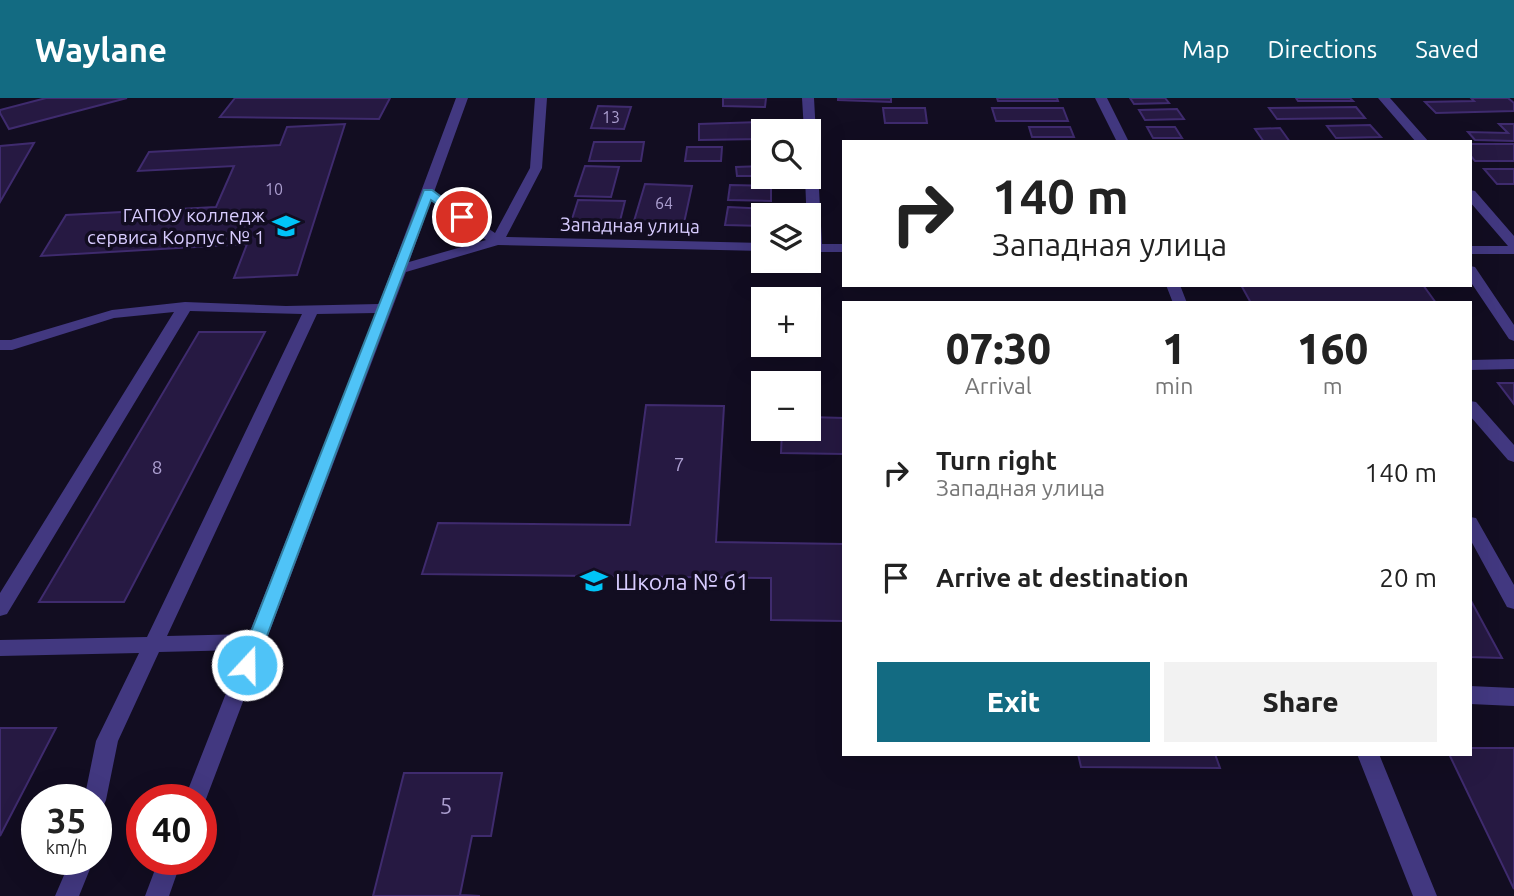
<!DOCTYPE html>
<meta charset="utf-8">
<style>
body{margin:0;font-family:Ubuntu,sans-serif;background:#f2f2f2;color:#222;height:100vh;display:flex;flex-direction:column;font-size:26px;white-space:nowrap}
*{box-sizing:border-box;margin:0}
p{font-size:23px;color:#767676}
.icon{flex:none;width:38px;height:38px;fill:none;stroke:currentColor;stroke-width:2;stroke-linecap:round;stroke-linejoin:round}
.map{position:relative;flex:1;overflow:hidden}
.sheet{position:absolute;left:842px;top:203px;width:630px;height:455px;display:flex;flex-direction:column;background:#fff;border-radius:0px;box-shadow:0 7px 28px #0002}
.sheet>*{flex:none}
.top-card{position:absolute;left:842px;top:42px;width:630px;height:147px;border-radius:0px;box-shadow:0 7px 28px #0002;background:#fff;color:#222;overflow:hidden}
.controls{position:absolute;left:751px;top:21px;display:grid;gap:14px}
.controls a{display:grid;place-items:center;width:70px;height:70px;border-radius:0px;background:#fff;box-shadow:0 7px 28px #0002;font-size:35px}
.speed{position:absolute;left:21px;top:686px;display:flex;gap:14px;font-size:35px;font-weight:700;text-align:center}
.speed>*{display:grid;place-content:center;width:91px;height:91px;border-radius:50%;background:#fff;box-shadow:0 7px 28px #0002;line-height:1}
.speed small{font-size:18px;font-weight:400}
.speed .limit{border:10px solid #d22;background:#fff;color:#111}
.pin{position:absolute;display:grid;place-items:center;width:60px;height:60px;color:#fff;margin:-30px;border:4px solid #fff;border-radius:50%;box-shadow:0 2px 7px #0007}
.me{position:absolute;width:77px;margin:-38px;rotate:21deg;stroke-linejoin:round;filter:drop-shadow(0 0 5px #0008)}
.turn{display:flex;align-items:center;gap:24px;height:147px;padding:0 35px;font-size:32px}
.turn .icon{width:91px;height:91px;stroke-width:2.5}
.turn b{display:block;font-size:49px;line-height:60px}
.eta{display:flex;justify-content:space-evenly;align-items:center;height:119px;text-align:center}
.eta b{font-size:42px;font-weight:800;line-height:49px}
.cta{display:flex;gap:14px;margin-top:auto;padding:14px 35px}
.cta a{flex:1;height:80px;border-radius:0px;background:#136b82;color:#fff;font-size:28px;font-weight:800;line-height:80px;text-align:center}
.cta a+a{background:#f2f2f2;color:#222}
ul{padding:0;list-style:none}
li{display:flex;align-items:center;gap:21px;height:105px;padding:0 35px}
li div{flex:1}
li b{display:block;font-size:26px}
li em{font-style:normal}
header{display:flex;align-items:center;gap:42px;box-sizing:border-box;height:98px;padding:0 35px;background:#136b82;color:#fff}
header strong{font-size:33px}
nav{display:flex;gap:38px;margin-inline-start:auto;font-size:24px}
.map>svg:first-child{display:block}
.building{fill:#261942;stroke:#3f2b6e;stroke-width:2}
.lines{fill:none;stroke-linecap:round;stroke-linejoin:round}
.minor{fill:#423880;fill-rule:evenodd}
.route{fill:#4fc3f7;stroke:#337fa1;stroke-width:2}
.labels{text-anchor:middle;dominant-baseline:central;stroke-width:7;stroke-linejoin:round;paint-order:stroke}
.far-number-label{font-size:16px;fill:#ac9fd0}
.far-poi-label{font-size:19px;fill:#d8ccff;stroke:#120d21;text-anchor:end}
.far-street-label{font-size:19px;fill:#d8ccff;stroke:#120d21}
.number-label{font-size:19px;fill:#ac9fd0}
.poi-label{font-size:23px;fill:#d8ccff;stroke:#120d21;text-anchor:start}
.near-number-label{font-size:23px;fill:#ac9fd0}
</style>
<header>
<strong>Waylane</strong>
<nav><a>Map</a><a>Directions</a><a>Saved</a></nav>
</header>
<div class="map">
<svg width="1514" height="798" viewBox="0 0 1514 798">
<rect width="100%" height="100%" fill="#120d21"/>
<path class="building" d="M46,0H127L9,31L0,15V12Z
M235,0H390L379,21L220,19Z
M723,0H766L765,9L723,8Z
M838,0H891V4L838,2Z
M997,0H1057L1058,3H998Z
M1130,0H1165L1169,5L1134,6Z
M1296,0H1350L1353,3H1298Z
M1471,0H1508L1514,5V13L1436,15L1425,4L1474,3Z
M598,8L631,9L624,31L591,30Z
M1356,9L1365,20L1277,21L1269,10Z
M883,10H925L927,25H885Z
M992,10H1063L1068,23H996Z
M1177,11L1184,21L1145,22L1139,12Z
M760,24L761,41L699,42V26Z
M345,26L297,177L234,180L247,146L41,158L66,117L216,109L234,68L138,73L149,54L280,47L287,29Z
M1499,26H1514V43L1475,42L1468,34L1508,35Z
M1370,27L1381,39L1336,40L1327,28Z
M1029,29H1070L1074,39H1032Z
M1147,29H1175L1182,40H1153Z
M1280,30L1290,44H1264L1255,31Z
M594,44H644L641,63H589Z
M34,45L0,104V48Z
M1470,46H1514V63H1475L1470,57Z
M687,49H722L721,63H685Z
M585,68L619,69L611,99L575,98Z
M763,68V78H737L736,69Z
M1484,71H1514V86H1497Z
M645,86L692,88L684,125L634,123Z
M730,87L771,88V103L728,102Z
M578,102L625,103L620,123L572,121Z
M728,109L771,111L770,117H763V128L725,127Z
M1241,187H1423L1436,205H1251Z
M199,234H265L124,504H39Z
M1498,285H1514V306Z
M646,307L724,308L716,444L844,446V523L771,522V480L422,476L438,425L630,427Z
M808,319L844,320V356L781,355L782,331H808Z
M1470,501L1502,560L1470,559Z
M0,630H56L0,738Z
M1470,650H1514V791L1449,656H1470Z
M1078,656H1215L1220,670L1081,669Z
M404,675H502L491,738H472L460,797L480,798H373Z"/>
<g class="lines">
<path class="minor" d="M456,0H468L434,94L495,135L530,70L535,0H547L542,70L506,139L763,145V153L498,147L406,174L203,709L201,702H184L243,552L159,554L118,643L106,702L103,709L96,712V702H84L96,643L139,555L0,558V542L147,539L302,216L190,213L7,516L0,518V495L174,214L114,220L12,252H0V242H11L112,212L185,204L286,208L379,206ZM431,103L486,142L409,164ZM376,215L249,536L167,538L317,216Z
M802,0H814L822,146H844V154H808L805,79H808V33H804Z
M1095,0H1107L1129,44H1117Z
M1378,0H1390L1429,44H1416Z
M1470,92L1475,93L1514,138V156H1470V148H1508L1470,104Z
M1470,168L1475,169L1514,227V243L1509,241L1470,183Z
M1166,187H1180L1187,205H1173Z
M1514,261V271L1470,272V262Z
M1470,303L1476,304L1514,347V364L1508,362L1470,318Z
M1470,419L1476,420L1514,487V511L1507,509L1470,441Z
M1470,588L1514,590V608L1470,606Z
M1357,656H1379L1437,798H1413Z
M71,761H94L79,798H55Z
M159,761H182L169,798H145Z"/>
</g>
<path class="route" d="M424,92H432L468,119L458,121L431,102L256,567L254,572L247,574L241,572L238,567Z"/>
<defs>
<symbol id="university-bare" viewBox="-9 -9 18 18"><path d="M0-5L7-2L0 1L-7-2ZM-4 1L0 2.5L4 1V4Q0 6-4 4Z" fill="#00c4f7" stroke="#120d21" stroke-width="2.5" paint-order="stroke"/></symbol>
<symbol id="school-bare" viewBox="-9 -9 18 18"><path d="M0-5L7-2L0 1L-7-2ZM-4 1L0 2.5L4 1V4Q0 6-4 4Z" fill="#00c4f7" stroke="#120d21" stroke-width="2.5" paint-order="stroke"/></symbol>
</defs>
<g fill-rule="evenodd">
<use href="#university-bare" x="267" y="109" width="38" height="38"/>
<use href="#school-bare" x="575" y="464" width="38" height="38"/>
</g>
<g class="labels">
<g class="far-number-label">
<text x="611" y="19">13</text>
<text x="274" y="91">10</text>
<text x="664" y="105">64</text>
</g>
<g class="far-poi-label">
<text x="265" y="117">ГАПОУ колледж<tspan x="265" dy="22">сервиса Корпус № 1</tspan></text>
</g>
<g class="far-street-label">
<text transform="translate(630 127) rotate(1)">Западная улица</text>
</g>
<g class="number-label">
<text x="679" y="366">7</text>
<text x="157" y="369">8</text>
</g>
<g class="poi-label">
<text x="615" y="483">Школа № 61</text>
</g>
<g class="near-number-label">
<text x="446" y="707">5</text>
</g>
</g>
</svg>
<div class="controls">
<a><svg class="icon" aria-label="search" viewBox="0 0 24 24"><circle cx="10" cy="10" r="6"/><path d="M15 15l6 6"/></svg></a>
<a><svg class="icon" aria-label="layers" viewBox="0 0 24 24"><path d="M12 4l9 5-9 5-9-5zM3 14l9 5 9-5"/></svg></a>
<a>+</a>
<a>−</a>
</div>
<div class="speed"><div>35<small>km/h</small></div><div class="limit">40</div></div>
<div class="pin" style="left:462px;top:119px;background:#d93025"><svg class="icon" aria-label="arrive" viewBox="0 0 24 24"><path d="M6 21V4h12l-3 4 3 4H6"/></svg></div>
<svg class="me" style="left:247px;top:567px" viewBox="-20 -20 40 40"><circle r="17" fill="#4fc3f7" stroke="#fff" stroke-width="3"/><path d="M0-11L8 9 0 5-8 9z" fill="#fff"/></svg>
<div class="top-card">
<div class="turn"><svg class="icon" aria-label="right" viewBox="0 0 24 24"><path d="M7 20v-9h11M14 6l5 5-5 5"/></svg><div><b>140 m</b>Западная улица</div></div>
</div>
<section class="sheet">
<div class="eta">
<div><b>07:30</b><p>Arrival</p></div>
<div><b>1</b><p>min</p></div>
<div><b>160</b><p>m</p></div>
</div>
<ul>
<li><svg class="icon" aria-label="right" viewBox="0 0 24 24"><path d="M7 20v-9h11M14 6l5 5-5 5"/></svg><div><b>Turn right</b><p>Западная улица</p></div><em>140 m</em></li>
<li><svg class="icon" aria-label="arrive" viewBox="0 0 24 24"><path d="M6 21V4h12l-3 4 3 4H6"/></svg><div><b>Arrive at destination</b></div><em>20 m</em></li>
</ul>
<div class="cta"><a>Exit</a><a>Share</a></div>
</section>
</div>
